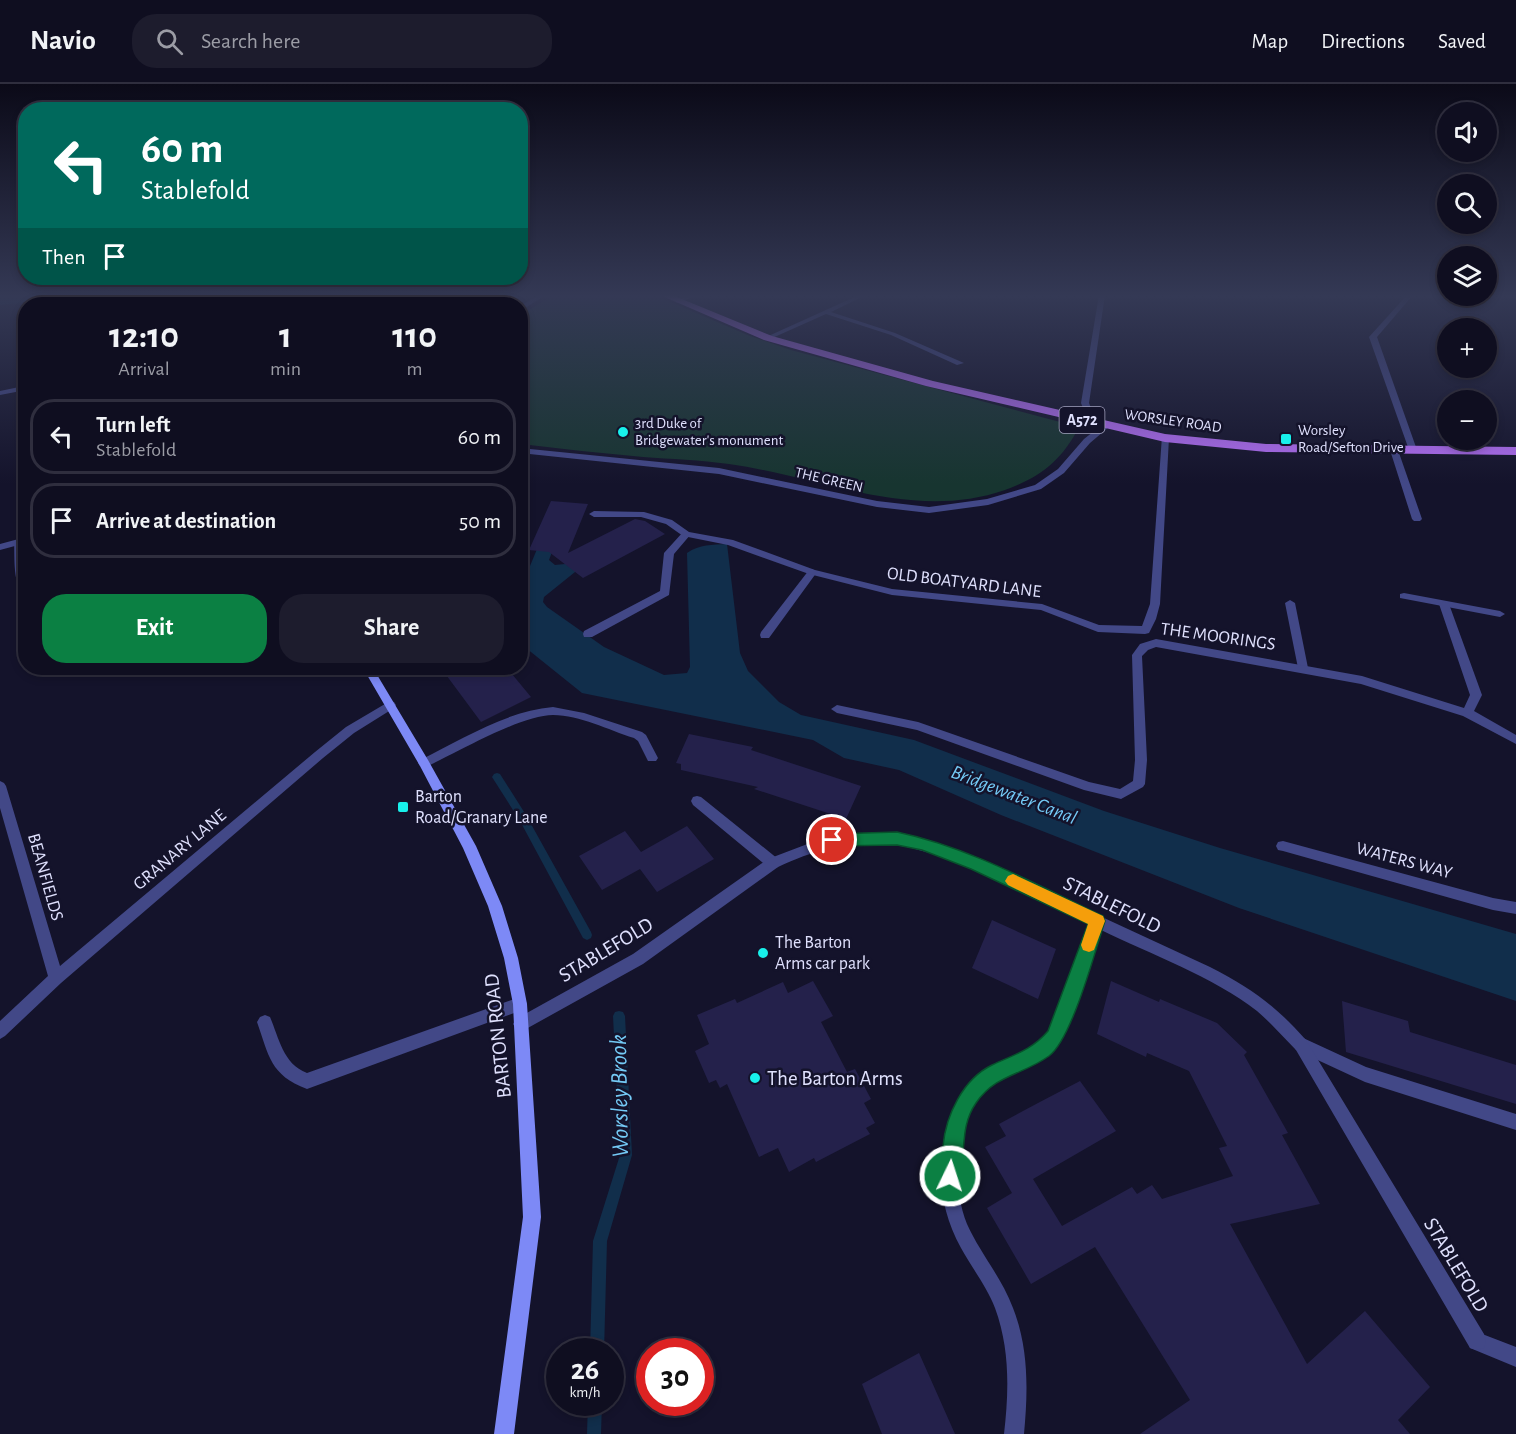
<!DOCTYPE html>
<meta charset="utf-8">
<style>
body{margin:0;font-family:"Alegreya Sans",sans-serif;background:#1d1c2d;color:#f1f3f6;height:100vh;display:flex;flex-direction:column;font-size:22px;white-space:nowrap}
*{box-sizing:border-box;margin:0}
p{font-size:20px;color:#9b9ca5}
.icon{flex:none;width:33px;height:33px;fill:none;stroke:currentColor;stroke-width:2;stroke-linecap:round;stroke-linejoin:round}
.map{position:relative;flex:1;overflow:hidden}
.details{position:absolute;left:18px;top:213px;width:510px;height:378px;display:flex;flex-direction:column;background:#0f0e20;border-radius:24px;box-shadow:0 3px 9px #0003,0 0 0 2px #2f2e3e}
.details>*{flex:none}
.top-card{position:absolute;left:18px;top:18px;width:510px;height:183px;border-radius:24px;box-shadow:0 3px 9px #0003,0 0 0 2px #2f2e3e;background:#00695c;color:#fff;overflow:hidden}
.tools{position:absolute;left:1437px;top:18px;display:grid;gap:12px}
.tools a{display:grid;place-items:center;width:60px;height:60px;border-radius:50%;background:#0f0e20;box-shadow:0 3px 9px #0003,0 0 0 2px #2f2e3e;font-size:30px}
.speed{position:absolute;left:546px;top:1254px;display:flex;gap:12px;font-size:30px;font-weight:700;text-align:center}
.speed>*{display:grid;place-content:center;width:78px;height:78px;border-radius:50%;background:#0f0e20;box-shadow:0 3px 9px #0003,0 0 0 2px #2f2e3e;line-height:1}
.speed small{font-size:15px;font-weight:400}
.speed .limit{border:9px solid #d22;background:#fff;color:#111}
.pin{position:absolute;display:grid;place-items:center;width:51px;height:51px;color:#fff;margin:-26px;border:3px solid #fff;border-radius:50%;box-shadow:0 2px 6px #0007}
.me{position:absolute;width:66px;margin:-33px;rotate:4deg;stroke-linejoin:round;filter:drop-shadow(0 0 4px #0008)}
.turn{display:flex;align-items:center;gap:21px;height:126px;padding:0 24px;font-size:27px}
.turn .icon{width:78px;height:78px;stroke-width:2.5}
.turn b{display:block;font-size:42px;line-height:51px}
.then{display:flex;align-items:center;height:57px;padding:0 24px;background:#0003;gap:12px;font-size:22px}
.eta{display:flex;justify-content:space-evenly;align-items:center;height:102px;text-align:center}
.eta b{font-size:36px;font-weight:700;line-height:42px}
.button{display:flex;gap:12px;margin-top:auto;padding:12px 24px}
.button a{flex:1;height:69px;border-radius:24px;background:#0b8043;color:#fff;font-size:24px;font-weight:700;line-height:69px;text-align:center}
.button a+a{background:#1d1c2d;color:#f1f3f6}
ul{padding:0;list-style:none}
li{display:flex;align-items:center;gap:18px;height:75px;margin:0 12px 9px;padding:0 12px;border:3px solid #2f2e3e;border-radius:24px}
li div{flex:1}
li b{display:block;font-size:22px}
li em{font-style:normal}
header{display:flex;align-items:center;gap:36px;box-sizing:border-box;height:84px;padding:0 30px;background:#0f0e20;border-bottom:2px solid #2f2e3e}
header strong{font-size:28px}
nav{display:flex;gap:33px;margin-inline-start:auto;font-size:21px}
.search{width:420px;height:54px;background:#1d1c2d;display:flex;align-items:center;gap:15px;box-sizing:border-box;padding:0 21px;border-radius:24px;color:#9b9ca5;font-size:22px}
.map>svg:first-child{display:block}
.green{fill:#173530}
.water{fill:#112e4b}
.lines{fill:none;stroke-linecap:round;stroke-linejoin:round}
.stream{fill:#112e4b;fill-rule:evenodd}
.building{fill:#24214b}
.lane{fill:#424887;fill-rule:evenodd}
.street{fill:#424887;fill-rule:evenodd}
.secondary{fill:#7d89f6;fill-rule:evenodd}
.primary{fill:#b26ef5;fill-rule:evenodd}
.route{fill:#0b8043;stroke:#07532c;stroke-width:1.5}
.slow{fill:#f59e0b}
.poi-dot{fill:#18f0eb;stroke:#14132b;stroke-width:2}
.labels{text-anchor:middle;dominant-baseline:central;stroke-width:5;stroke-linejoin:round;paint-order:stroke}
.far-street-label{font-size:15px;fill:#dfe0fd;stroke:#14132b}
.far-poi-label{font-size:15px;fill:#dfe0fd;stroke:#14132b;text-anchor:start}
.shield{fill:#14132b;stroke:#a2a2be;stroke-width:1.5}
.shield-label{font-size:16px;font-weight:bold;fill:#dfe0fd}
.street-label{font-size:18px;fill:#dfe0fd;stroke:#14132b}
.poi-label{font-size:18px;fill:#dfe0fd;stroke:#14132b;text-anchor:start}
.water-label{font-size:20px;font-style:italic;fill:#74caf6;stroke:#14132b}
.near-street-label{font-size:21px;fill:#dfe0fd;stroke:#14132b}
.near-poi-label{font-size:21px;fill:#dfe0fd;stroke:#14132b;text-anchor:start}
.near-water-label{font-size:24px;font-style:italic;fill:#74caf6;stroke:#14132b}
</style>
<header>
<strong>Navio</strong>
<div class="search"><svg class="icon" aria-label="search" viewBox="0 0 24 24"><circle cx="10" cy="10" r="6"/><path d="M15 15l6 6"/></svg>Search here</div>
<nav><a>Map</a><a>Directions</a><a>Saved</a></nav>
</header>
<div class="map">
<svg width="1516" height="1350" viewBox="0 0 1516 1350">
<rect width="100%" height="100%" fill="#14132b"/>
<path class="green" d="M553,211H654L750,252L791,266L1079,343C1062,376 1041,393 1005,406C913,438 821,393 729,380C700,376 671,375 643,373C602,369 561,365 521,360V231Z"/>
<path class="water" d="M0,211H106L0,221Z
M325,211H368L371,220H327Z
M556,419L552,468L549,476L555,481L565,480L656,446L575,488L544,513L543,518L547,523L604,563L664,591L687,589L690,583L687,469C700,460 712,461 727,460L740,569L748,587L779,618L801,631L914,656L1104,727L1220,764L1516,850V917L1239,824L1001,731L899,686L844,674L813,656L582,609L521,560V490L530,482Z"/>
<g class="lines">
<path class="stream" d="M497,689L500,690L526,731L591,848L592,851L591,854L587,856L583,854L520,737L492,693L494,690Z
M619,927L623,928L625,932L632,1071L607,1157L604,1268H590L593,1157L620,1071L613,932L615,928Z
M588,1318H602L601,1350H587Z"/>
</g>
<path class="building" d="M551,417L588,420L568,469L635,435L645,437L665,450L583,494L549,468L529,466Z
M441,584H507L531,613L481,638Z
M689,650L753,663L751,666L861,702L846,735L754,705L758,703L681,686V680L676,679Z
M687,742L714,775L657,808L640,785L602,806L579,772L625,747L641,768Z
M992,836L1056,865L1038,915L972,884Z
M813,897L833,932L821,938L847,988L855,985L871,1015L864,1019L875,1039L866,1044L870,1050L816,1078L814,1074L789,1088L778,1064L759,1073L727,1000L720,1004L716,996L709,999L695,967L709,960L697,931L735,915L737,919L783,898L788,909Z
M1111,897L1159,918L1160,915L1217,939L1247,968L1244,971L1288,1049L1282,1051L1320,1120L1230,1140L1307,1280L1365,1227L1430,1303L1398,1336L1410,1350H1140L1190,1316L1095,1163L1031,1200L987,1124L1012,1109L985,1063L1006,1052L999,1040L1038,1019L1080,997L1116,1047L1033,1095L1062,1142L1132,1103L1137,1110L1152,1101L1162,1115L1233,1092L1219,1064L1227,1062L1189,987L1147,969L1146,973L1097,950Z
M1342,917L1408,937L1410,948L1516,981V1020L1346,968Z
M919,1269L955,1350H882L862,1300Z"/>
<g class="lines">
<path class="lane" d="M686,447L691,450L674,470L669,511L592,553H584L583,550L584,547L660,507L664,469L683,448Z
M19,455L24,458L26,512C12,503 15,473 14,458Z
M812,485L817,488L769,554H761L760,551L761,548L809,486Z
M1404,509L1500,527L1505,530L1500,533L1400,514V510Z
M1290,516L1295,519L1308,584L1303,588L1298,584L1285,519Z
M553,623L584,629L642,648L646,651L658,674L656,677H648L638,657L634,654C608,646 580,631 553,631C521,631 458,668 428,682H420L418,679L420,676C461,656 506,627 553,623Z
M697,712L701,713L778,775L780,779L778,783L773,785L768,783L693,721L691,717L693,713Z
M520,913L525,915L527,920L525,925L307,1005C270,991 269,972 257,938L260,933L265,931L270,933C279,954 283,980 307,989Z
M1301,953L1366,983L1516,1030V1046L1365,998L1296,966L1293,961L1296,956Z
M1477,1248L1516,1263V1283L1470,1264L1468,1257L1470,1250Z"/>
<path class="street" d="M539,211H546L520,227V222Z
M691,211H699L677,219L674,217Z
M859,211H866L831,228L895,249L964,279L957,281L891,251L826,230L770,255L764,254Z
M1099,211H1105L1089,319L1097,339L1093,341L1089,339L1081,319Z
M1407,211H1413L1377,253L1417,366L1413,369L1409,366L1369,253Z
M24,302L26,306L0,311V307Z
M1103,340L1110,342L1090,359L1064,389L1041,405L988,421L929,429L877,423L719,390L520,369V364L719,384L877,417L929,423L987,415L1035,401L1058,385L1084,355Z
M1162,352L1169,354L1160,520L1156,535L1149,549L1145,550L1098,548L1041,526L892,511L809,490L728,461L683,452L666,440L641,433H594L589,430L594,427L644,428L672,436L689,448L733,456L815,486L892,505L1042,520L1099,541L1142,542L1150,520Z
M1394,363L1398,366L1422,435L1420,437H1414L1412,435L1390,366Z
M26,453V459L0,466V460Z
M1444,517L1449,520L1482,611L1474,627L1516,651V660L1463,632L1361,600L1156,563L1148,566L1142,572L1147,676L1145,700L1143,703L1121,715L1084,706L917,646L837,629L831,625L837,621L918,638L1089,698L1120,705L1133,697L1135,676L1132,571L1140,560L1156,555L1362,592L1464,624L1470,611L1439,520Z
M390,617L394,618L396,621L394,624L354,649L323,674L61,899L5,952L0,955V937L48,892L0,724V697L4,699L6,702L60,882L315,668L346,643Z
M863,749C900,748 931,756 966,770L1210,883C1251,904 1275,921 1306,956L1484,1250L1486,1257L1484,1264L1477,1266L1470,1264L1296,966C1283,953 1271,939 1257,927C1214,893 1150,870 1101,846C1090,879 1074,943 1052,968C1043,978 1029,982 1016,987C985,1000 965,1027 959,1059C955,1085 957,1115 967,1140C980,1169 1002,1194 1013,1224C1029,1265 1028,1307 1024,1350H1004C1009,1307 1010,1265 995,1224C987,1203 972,1184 961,1164C937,1121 934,1070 955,1024C965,1001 984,985 1006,975C1016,971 1027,969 1035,962C1044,956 1050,946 1055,937L1089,840C1056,823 1023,807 989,792C910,757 860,744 778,783L643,880L526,945L521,947L516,945L513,940L516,935L633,870L768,775L818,756Z
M1283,757L1493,814L1516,818V830L1493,826L1283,767L1278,766L1276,762L1278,758Z"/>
<path class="secondary" d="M253,211H259L256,220H250Z
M363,584H373L428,676L476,762L502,822L518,874L527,920L541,1133L514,1350H494L523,1133L513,920L504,874L488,822L463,764L420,682Z"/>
<path class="primary" d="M660,211H672L772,252L933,297L1165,350L1266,360L1516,363V371L1266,368L1165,358L926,302L764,256Z"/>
</g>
<linearGradient id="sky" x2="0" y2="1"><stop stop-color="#0b0a18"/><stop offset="0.53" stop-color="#343955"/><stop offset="1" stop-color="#343955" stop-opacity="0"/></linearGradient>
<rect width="1516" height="400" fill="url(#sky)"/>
<path class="route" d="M897,748C969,763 1037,801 1103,832L1105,837C1095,867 1072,955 1049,972C1023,991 996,990 976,1019C958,1045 968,1072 957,1099L950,1101L943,1099C939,1087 942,1074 943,1062C946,1031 963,995 992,981C1013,971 1032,966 1048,947L1088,840L971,785L922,766L897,761L832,762L826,760L824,756L826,751L832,750Z"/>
<path class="slow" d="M1013,790L1103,832L1105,837L1094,866L1089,868L1083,866L1081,861L1088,840L1008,801L1005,797L1008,792Z"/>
<g class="poi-dot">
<circle cx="623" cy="348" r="6"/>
<rect x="1280" y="349" width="12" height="12" rx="3"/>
<rect x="397" y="717" width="12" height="12" rx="3"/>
<circle cx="763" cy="869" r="6"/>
<circle cx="755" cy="994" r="6"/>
</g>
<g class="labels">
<g class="far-street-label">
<text transform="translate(1173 337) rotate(8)">WORSLEY ROAD</text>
<text transform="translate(829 396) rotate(13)">THE GREEN</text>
</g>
<g class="far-poi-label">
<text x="635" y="339">3rd Duke of<tspan x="635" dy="17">Bridgewater's monument</tspan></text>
<text x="1298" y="346">Worsley<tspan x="1298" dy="17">Road/Sefton Drive</tspan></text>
</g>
<rect class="shield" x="1059.5" y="323" width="45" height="26" rx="4.5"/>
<g class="shield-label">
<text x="1082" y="336">A572</text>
</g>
<g class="street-label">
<text transform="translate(964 499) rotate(7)">OLD BOATYARD LANE</text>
<text transform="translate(1218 553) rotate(8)">THE MOORINGS</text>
<text transform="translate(180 766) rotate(-40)">GRANARY LANE</text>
<text transform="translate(1404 777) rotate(15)">WATERS WAY</text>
<text transform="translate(45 793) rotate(74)">BEANFIELDS</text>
</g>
<g class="poi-label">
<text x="415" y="713">Barton<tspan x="415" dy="21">Road/Granary Lane</tspan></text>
<text x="775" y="859">The Barton<tspan x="775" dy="21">Arms car park</tspan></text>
</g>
<g class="water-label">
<text transform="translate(1014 711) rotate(21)">Bridgewater Canal</text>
</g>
<g class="near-street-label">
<text transform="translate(1112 821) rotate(26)">STABLEFOLD</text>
<text transform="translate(606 866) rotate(-31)">STABLEFOLD</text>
<text transform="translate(498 952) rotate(-96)">BARTON ROAD</text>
<text transform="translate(1456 1181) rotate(59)">STABLEFOLD</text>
</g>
<g class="near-poi-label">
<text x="767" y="994">The Barton Arms</text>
</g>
<g class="near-water-label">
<text transform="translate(620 1012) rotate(-91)">Worsley Brook</text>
</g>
</g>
</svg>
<div class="tools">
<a><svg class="icon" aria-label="sound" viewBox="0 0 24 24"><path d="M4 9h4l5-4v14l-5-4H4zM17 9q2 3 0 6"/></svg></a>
<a><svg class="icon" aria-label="search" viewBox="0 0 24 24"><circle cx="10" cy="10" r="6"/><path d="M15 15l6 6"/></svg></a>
<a><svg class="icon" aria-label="layers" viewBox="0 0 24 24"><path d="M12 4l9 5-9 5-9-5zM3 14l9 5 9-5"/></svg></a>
<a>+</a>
<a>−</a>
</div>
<div class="speed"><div>26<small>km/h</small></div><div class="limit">30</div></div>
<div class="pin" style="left:832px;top:756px;background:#d93025"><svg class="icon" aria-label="arrive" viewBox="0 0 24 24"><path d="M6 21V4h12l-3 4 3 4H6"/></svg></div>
<svg class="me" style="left:950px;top:1092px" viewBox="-20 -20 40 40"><circle r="17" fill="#0b8043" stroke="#fff" stroke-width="3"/><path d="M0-11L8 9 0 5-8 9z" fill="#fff"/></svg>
<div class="top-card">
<div class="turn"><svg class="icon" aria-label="left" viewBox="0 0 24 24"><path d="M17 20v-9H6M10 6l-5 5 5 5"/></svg><div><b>60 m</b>Stablefold</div></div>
<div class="then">Then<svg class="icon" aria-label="arrive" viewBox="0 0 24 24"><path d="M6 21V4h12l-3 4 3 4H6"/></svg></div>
</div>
<section class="details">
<div class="eta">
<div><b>12:10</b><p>Arrival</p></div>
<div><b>1</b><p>min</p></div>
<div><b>110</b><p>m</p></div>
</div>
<ul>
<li><svg class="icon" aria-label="left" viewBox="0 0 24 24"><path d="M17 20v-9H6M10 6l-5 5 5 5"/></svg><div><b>Turn left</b><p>Stablefold</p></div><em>60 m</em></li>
<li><svg class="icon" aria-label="arrive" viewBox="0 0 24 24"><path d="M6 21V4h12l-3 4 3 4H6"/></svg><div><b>Arrive at destination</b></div><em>50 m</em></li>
</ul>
<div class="button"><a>Exit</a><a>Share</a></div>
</section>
</div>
